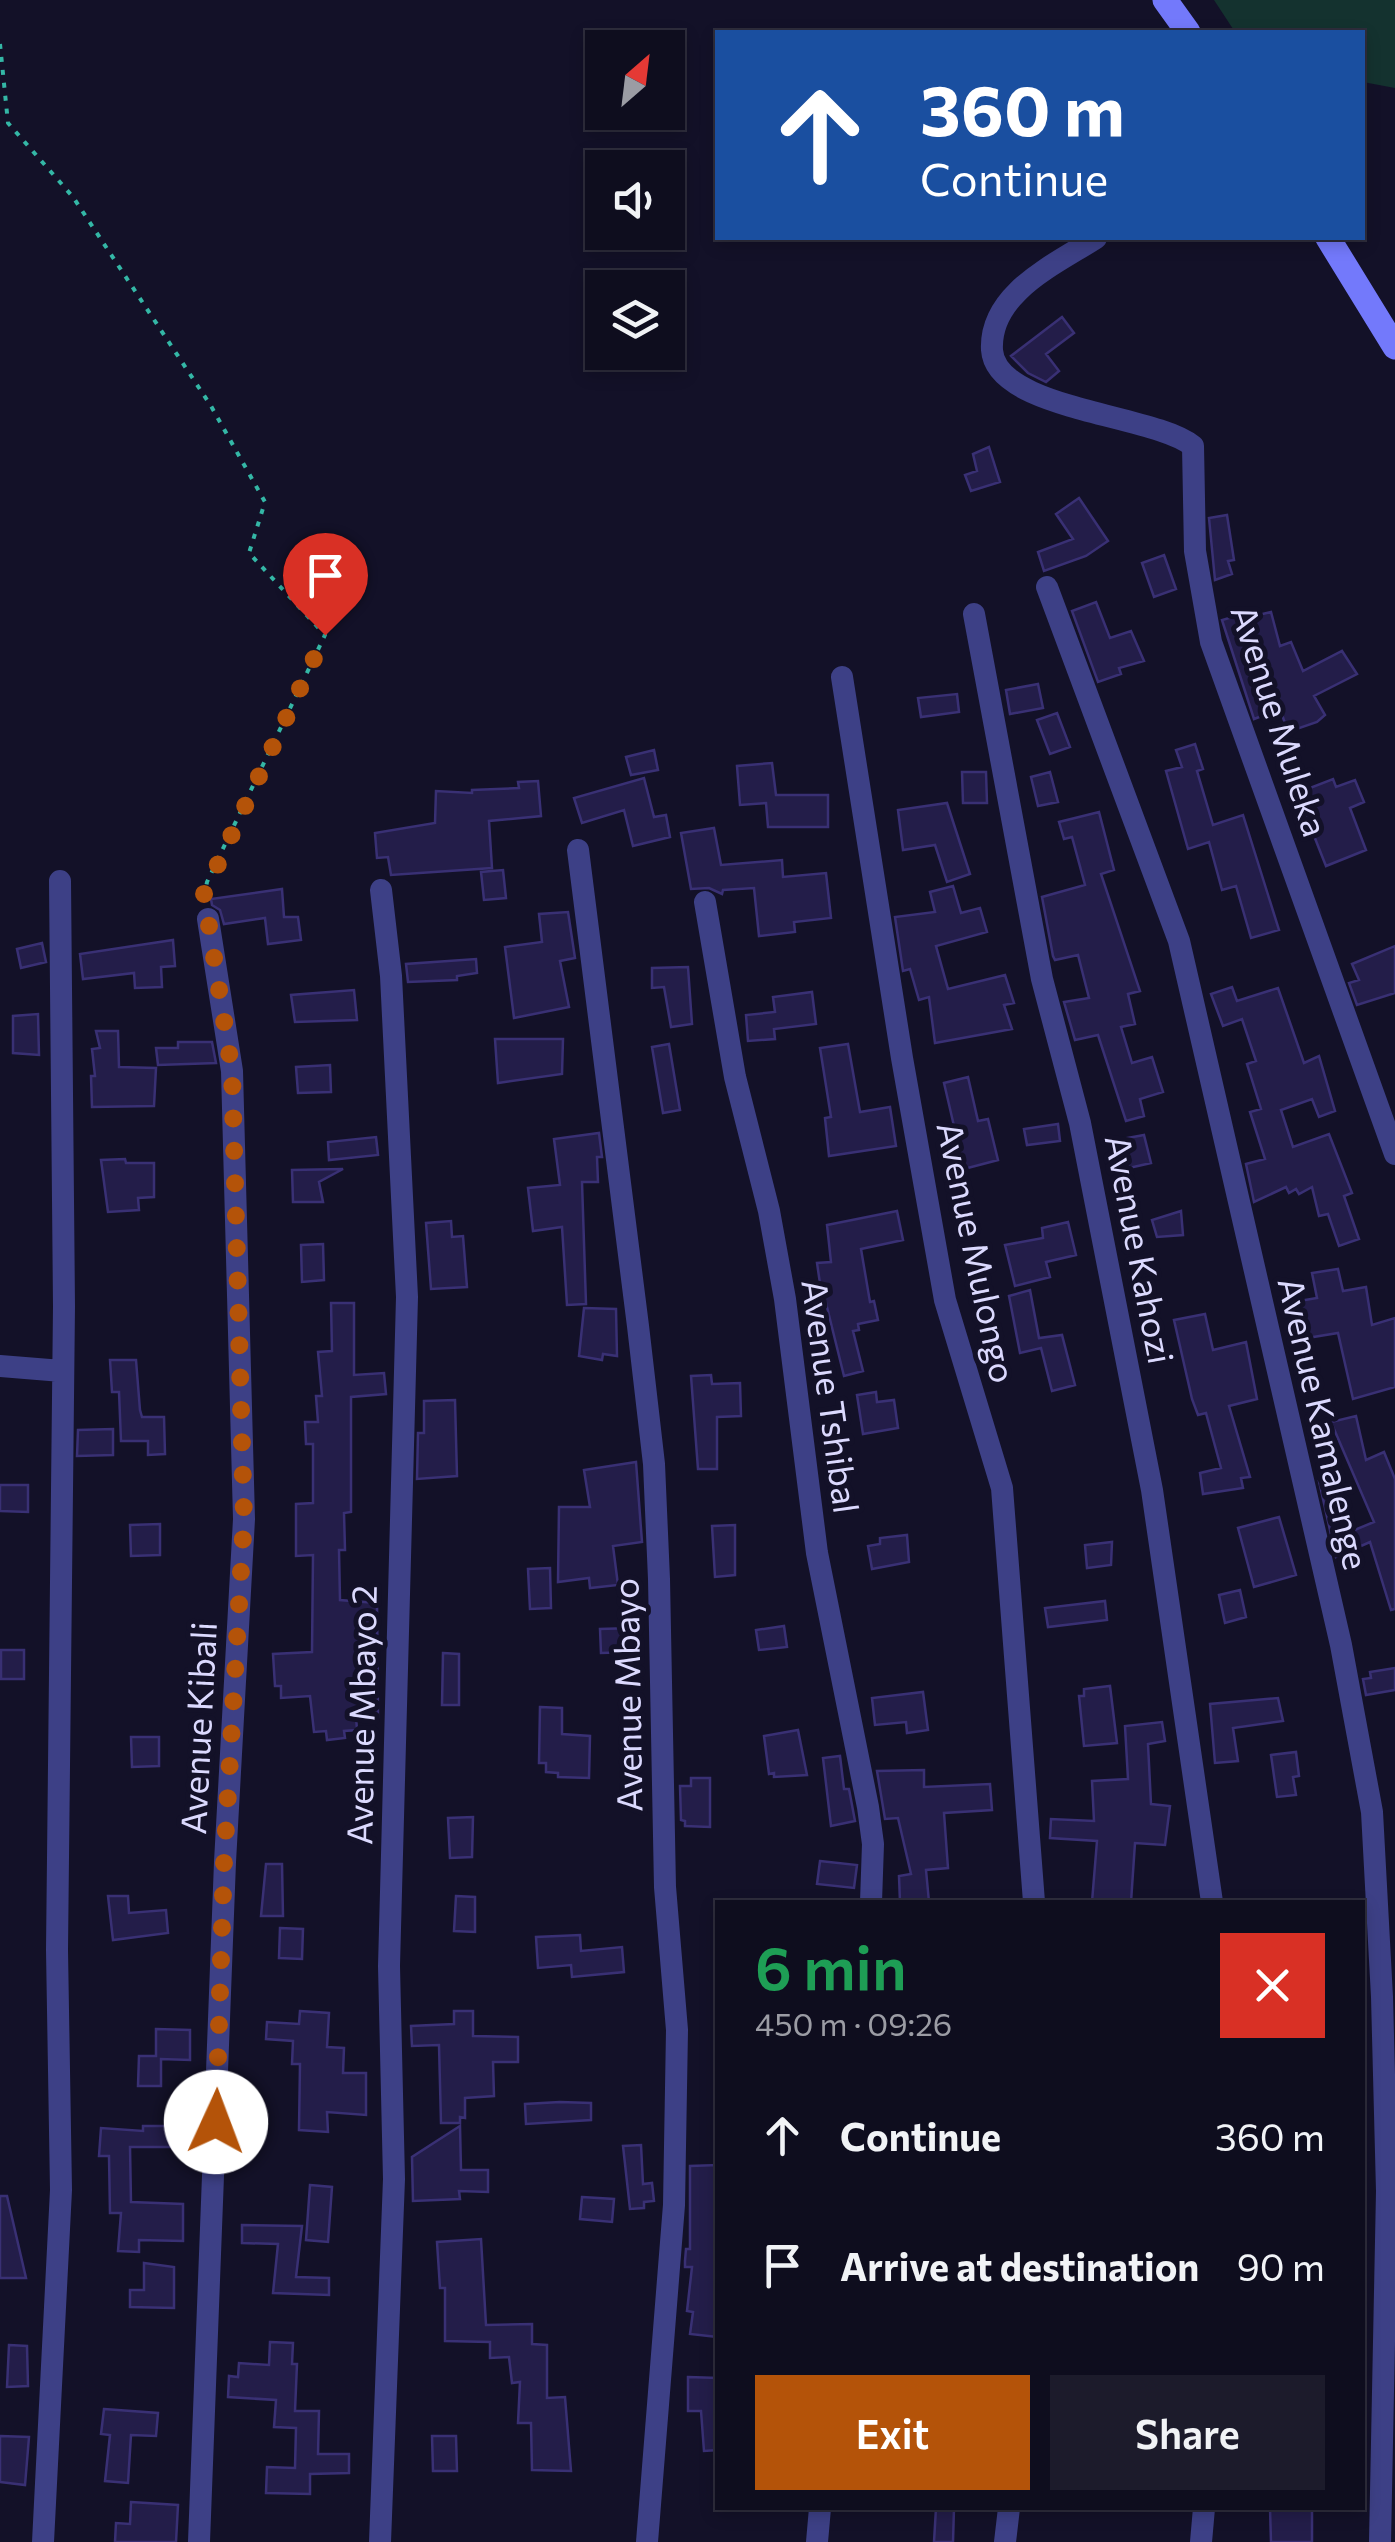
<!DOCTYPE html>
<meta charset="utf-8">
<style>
body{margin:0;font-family:Commissioner,sans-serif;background:#1c1b2b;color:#f1f3f6;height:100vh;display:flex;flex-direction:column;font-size:38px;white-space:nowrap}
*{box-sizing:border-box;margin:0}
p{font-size:32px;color:#9b9ca4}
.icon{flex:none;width:55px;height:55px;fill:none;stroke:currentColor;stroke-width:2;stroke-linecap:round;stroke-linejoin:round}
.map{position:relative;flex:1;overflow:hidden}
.details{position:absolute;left:715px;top:1900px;width:650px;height:610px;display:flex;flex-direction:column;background:#0e0d1e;border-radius:0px;box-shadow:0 5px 15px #0003,0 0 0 2px #2e2d3c}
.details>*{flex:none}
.banner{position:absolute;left:715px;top:30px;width:650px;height:210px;border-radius:0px;box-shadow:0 5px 15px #0003,0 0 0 2px #2e2d3c;background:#1a4fa0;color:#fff;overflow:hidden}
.needle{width:65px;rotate:28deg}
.fabs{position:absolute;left:585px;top:30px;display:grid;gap:20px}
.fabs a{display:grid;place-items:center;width:100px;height:100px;border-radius:0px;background:#0e0d1e;box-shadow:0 5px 15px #0003,0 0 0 2px #2e2d3c;font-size:50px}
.pin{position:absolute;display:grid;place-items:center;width:85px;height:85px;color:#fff;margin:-102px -42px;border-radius:50% 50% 50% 0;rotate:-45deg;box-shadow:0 0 10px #0007}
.pin .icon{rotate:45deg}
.me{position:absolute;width:110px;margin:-55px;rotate:2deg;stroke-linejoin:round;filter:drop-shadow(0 0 8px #0008)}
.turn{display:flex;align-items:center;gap:35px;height:210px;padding:0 40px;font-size:45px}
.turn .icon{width:130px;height:130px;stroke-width:2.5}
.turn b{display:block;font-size:70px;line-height:85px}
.round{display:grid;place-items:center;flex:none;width:105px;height:105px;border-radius:0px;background:#1c1b2b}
.headline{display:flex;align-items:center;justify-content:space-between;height:170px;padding:0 40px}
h1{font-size:60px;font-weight:600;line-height:75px;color:#1e9e55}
.cta{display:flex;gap:20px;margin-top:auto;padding:20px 40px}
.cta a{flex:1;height:115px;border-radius:0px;background:#b45309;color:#fff;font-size:40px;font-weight:600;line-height:115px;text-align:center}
.cta a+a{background:#1c1b2b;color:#f1f3f6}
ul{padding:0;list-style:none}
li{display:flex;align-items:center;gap:30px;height:130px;padding:0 40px}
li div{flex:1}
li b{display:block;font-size:38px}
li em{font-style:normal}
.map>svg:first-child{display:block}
.green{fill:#14322f}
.building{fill:#231d49;stroke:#393074;stroke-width:2.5}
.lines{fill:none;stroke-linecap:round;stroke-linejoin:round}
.path{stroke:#34b7a6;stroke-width:4;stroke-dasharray:5 8;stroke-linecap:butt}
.street{stroke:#3d4086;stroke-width:22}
.secondary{stroke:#7379fb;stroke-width:25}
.route{stroke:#b45309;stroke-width:18;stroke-dasharray:0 32.4}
.labels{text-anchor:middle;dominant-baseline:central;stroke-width:10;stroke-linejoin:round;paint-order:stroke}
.street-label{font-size:35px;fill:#dbd9fe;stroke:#131128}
</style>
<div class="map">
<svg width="1395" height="2542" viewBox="0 0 1395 2542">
<rect width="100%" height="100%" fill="#131128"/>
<path class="green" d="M1214,0H1395V88L1363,82L1362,32H1235Z"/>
<path class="building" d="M1062,317L1074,333L1046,354L1059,371L1046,382L1028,373L1011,356Z
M989,447L1000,482L971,491L965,475L977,471L973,454Z
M1079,498L1108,541L1086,556L1044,571L1038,552L1073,539L1056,514Z
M1227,515L1234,560L1228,561L1232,574L1215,580L1209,518Z
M1164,555L1176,589L1154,597L1142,563Z
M1096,602L1110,638L1131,631L1144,661L1119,668L1121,674L1098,682L1072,611Z
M1271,612L1280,646L1291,642L1303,671L1342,651L1357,674L1314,696L1325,715L1317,722L1288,732L1280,709L1254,719L1222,620L1243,614L1245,618Z
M1038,684L1043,708L1010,714L1006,690Z
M957,694L959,712L921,717L918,698Z
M1057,713L1070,747L1050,754L1037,720Z
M1195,744L1203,769L1197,771L1213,825L1243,815L1279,930L1251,938L1236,886L1222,890L1209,842L1188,849L1166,771L1182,767L1176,750Z
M654,750L658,770L631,775L626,757Z
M772,763L776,795H828V827H768L766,803L740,805L737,766Z
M962,772H986L987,803H963Z
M1050,772L1058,802L1038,806L1031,777Z
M644,778L654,817L666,815L670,837L633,846L624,810L582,823L574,798Z
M1333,779L1336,787L1355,780L1364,802L1350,808L1366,850L1326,866L1297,793Z
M538,781L541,816L489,821L492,868L391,875L388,857L377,858L375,833L435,823L436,791L472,793V790L519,788L518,782Z
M947,803L970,874L947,882L935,845L903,850L898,810Z
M1099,812L1114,870L1101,874L1140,991L1128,994L1135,1024L1121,1027L1132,1063L1152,1057L1163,1092L1140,1099L1144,1116L1126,1121L1098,1035L1075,1040L1064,1002L1089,998L1078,955L1055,960L1053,956L1042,897L1085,885L1072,837L1064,839L1059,822Z
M714,828L721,865L782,860L783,877L826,873L831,918L794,922L795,932L759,936L754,888L723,890L722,894L709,888L691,889L681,833Z
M503,870L506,898L484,900L481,872Z
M953,886L961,913L980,908L987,932L936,946L948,989L1005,975L1014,1003L1004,1005L1012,1029L935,1043L929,997L919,1000L910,969L903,971L895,917L935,912L930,892Z
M282,889L284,917H298L301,940L268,944L265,918L224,924L220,910L212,905L211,899Z
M568,912L575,958L560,961L569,1007L514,1018L505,947L542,942L539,914Z
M173,940L175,966L161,967L162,987L135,988L134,973L83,979L80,954Z
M42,943L46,962L21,968L17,949Z
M1395,946V993L1357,1005L1349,983L1359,980L1352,964Z
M476,959L477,973L457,976V980L408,982L406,964Z
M688,967L692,1024L671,1027L664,987L652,988V968Z
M1232,987L1237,1001L1278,988L1304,1063L1319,1056L1335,1111L1319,1117L1312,1099L1281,1110L1293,1147L1329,1134L1352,1193L1344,1196L1359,1239L1339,1246L1328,1214L1319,1216L1312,1187L1299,1194L1296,1189L1289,1193L1286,1187L1254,1202L1246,1164L1265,1159L1250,1112L1261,1109L1247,1064L1256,1061L1242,1019L1223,1026L1211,994Z
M354,990L357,1020L295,1022L291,995Z
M812,992L816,1024L774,1029L775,1039L748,1041L746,1015L775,1012L773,997Z
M38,1014L39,1055L13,1053V1016Z
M96,1031H118L119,1067L156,1068L154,1106L92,1107L91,1076H95L92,1049L100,1048Z
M495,1039H563L562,1074L498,1083Z
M178,1042H212L216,1063L158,1065L156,1048H178Z
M669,1044L680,1110L663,1113L652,1047Z
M848,1044L860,1112L890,1107L896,1146L829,1156L825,1118L831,1117L820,1048Z
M330,1065L331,1092L298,1093L296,1067Z
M968,1077L978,1121L988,1119L998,1160L964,1169L944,1083Z
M1058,1124L1060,1141L1027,1145L1024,1129Z
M599,1133L602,1157H597L598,1182H582L586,1304L567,1305L562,1227L533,1231L528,1188L560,1185L554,1139Z
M1144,1135L1151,1163L1129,1168L1122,1139Z
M376,1137L378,1155L329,1160L328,1142Z
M125,1159L126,1163H154V1197L138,1198L139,1210L108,1212L101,1160Z
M343,1169L319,1182L323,1202H293L292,1170Z
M897,1211L903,1240L861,1249L870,1302L874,1301L878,1320L858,1324L859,1330L853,1331L863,1371L844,1376L826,1303L823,1304L817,1263L831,1262L827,1225Z
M1181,1211L1183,1235L1157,1237L1152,1220Z
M451,1221L452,1237L463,1236L467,1287L431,1289L426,1223Z
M1068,1222L1076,1255L1046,1262L1050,1277L1015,1286L1005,1245L1043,1238L1042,1228Z
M323,1244L324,1280L302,1282L301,1245Z
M1338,1269L1343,1291L1366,1287L1372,1325L1395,1318V1387L1353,1399L1338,1333L1301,1339L1293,1302L1317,1298L1312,1273Z
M1030,1290L1039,1338L1062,1335L1075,1385L1052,1391L1041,1348L1020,1353L1009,1296Z
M331,1303H354V1375L384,1373L386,1394L351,1397V1512L344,1513L345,1550H339L340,1600L377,1603L378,1717L356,1716L357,1730L344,1731L345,1738L327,1740L326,1731L314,1732L310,1696L281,1698V1686H275L273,1654L312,1652L313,1555L296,1556V1504L313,1503V1444H306L305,1422H318L316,1396H322L318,1352L332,1351Z
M584,1308L616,1309L617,1356L603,1354L602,1360L579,1356Z
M1205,1314L1213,1350L1246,1342L1257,1399L1229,1406L1250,1477L1241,1478L1243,1488L1203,1494L1200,1473L1221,1468L1206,1413L1198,1415L1192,1399L1174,1320Z
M110,1360H136L140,1410L142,1417H164L165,1454L148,1455V1441H121L119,1392H112Z
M711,1375L712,1384L740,1383L741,1416L717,1417V1469H698L691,1376Z
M876,1392L877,1402L894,1400L898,1428L863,1434L857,1395Z
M455,1400L457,1476L417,1479L418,1433H424V1401Z
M1356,1416L1366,1460L1384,1452L1395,1479V1609L1391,1610L1370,1542L1336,1557L1319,1481L1324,1479L1340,1536L1374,1522L1331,1422Z
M113,1429V1455L77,1456L78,1430Z
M636,1462L642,1542L613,1546L618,1585L590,1588L589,1578L558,1582L559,1507H590L584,1470Z
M0,1485H28V1512L0,1511Z
M1279,1517L1296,1575L1254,1587L1238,1528Z
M160,1524V1555L131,1556L130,1525Z
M735,1525V1575L715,1577L712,1526Z
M907,1535L909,1562L872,1569L868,1546L880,1544V1538Z
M1112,1542L1111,1565L1087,1568L1085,1545Z
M550,1568L551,1608L530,1609L528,1569Z
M1240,1590L1246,1617L1225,1623L1219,1595Z
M1105,1601L1107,1620L1048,1627L1045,1608Z
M784,1626L787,1647L759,1650L756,1630Z
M633,1628L634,1652L601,1653L600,1629Z
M1,1650H24V1679H1Z
M443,1653L459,1654V1705H442Z
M1395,1668V1690L1366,1695L1363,1679L1371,1678L1370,1672Z
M1110,1686L1117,1743L1084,1746L1079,1696H1084V1689Z
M923,1692L928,1730L907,1733L906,1722L875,1725L872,1698Z
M1278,1698L1283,1721L1233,1728L1238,1761L1215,1763L1210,1704Z
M540,1707L562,1708V1734L590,1736L589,1778L558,1777V1773L546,1772V1763H539Z
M1162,1722L1165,1741L1148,1744L1151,1804L1170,1806L1165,1845L1135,1843L1131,1902H1092L1097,1841L1050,1838L1051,1819L1094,1821L1092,1781L1128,1779L1125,1726Z
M798,1730L807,1775L774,1777V1773L769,1774L764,1736Z
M131,1737H159V1766L132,1767Z
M1296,1752L1299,1776L1293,1777L1296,1795L1277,1797L1271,1755Z
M840,1756L844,1789H849L855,1821L831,1826L823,1758Z
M924,1770V1787L990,1784L992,1810L944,1813L948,1868L926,1870L929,1902H900L899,1876L911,1874L898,1818L885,1819L877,1771Z
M691,1778H710V1827L685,1826V1821L681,1820L680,1786H691Z
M473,1817L472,1857L450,1858L448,1818Z
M820,1861L857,1865L854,1888L817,1884Z
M266,1864H282L283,1916H261Z
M108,1896H128L129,1913L166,1910L168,1933L113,1940Z
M456,1896L475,1897V1932L454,1931Z
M280,1928L303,1929L302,1959L279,1958Z
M580,1935L581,1951L622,1947L624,1972L572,1977L571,1965L538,1968L536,1937Z
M300,2011L329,2013L327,2047L344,2048L343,2073H366V2115L327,2112L328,2132L299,2130L300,2064H292L293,2041L266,2039L267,2022L299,2024Z
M454,2011H473V2036L518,2037V2062H493L494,2096L465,2098V2118L460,2117V2123H441L439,2045L412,2046L411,2026L454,2024Z
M156,2029L190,2030V2060L161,2059V2086H138L139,2056H156Z
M560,2102L591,2103V2120L526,2124L525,2104Z
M143,2126H186L187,2147H130L131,2202L183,2204V2241L139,2240V2252L118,2251L121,2213H110L109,2156H99L101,2128L143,2131Z
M460,2126L461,2170H488V2192L459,2191L460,2199L413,2201L412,2157Z
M641,2145L643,2184L652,2183L654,2201L644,2202V2208L630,2209L623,2146Z
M718,2165V2337L690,2334L693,2312L687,2311L692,2267H685V2261L686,2249H690V2166Z
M310,2185L332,2187L328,2242L306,2240Z
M0,2196H7L26,2278H0Z
M582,2197L614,2199L612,2222L580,2219Z
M242,2225L302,2226L296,2277L329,2278V2295L273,2293L278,2244L242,2243Z
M481,2239L486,2325L532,2324V2344L547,2345V2398L565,2397L571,2471L532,2470L531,2423H518L520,2382L512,2383L509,2357L490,2358V2342L445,2341V2288H440L437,2242Z
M144,2263L174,2267V2308L130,2307V2290H144Z
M270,2342L293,2343L292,2364H297L295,2411H319L318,2454H349V2473L310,2474V2494L266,2493L267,2467L295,2468L296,2428L274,2427L276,2400L228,2397L229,2376L238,2377L239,2363L269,2365Z
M9,2345L27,2346L28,2386L7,2387Z
M688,2377L718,2378V2450L704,2451L701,2411H688Z
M104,2409L158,2413L156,2436L131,2435L128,2483L105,2481L110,2435L101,2434Z
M0,2436L29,2437L25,2485L0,2482Z
M432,2436H456L457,2471H433Z
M131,2502L178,2505L176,2542H115L116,2523L130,2524Z
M936,2508H954L953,2542H934Z
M1270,2508H1312V2542H1271Z"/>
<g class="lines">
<path class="path" d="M0,44L8,123L73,197L211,406L265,502L249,553L325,635L207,882L204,898"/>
<path class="street" d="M1096,238C1056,264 989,293 992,350C996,410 1154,414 1193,446L1195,551L1211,642L1395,1154
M1047,587L1179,941L1341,1645L1372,1812L1382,1997L1387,2191L1380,2542
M974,614L1042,979L1080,1123L1152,1490L1212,1902
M842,677L902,1058L945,1300L1002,1488L1034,1902
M578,850L638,1326L654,1464L659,1579L665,1887L677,2030L674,2205L647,2542
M705,902L735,1077L769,1211L785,1299L817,1553L868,1807L873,1844L871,1902
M0,1366L62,1371
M43,2542L61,2190L57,1950L64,1306L60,881
M199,2542L225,1862L244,1519L232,1071L208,919
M380,2542L394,2179L389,1966L407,1297L391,976L381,890
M817,2542L820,2508
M1005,2542L1009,2508
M1201,2542L1204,2508"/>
<path class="secondary" d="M1165,0L1188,32
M1328,238L1395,347"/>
</g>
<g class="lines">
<path class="route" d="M216,2122L224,1862L244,1519L232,1071L204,894L325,635"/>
</g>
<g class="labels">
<g class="street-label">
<text transform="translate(1281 720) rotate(72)">Avenue Muleka</text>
<text transform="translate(1141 1249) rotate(79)">Avenue Kahozi</text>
<text transform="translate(978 1252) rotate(78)">Avenue Mulongo</text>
<text transform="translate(832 1396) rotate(82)">Avenue Tshibal</text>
<text transform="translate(1325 1423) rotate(77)">Avenue Kamalenge</text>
<text transform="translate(626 1695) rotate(-91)">Avenue Mbayo</text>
<text transform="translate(360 1715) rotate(-89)">Avenue Mbayo 2</text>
<text transform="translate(197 1728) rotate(-87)">Avenue Kibali</text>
</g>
</g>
</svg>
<div class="fabs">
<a><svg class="needle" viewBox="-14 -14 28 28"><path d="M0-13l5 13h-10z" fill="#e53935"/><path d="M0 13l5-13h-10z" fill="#9b9ca4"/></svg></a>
<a><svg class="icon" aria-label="sound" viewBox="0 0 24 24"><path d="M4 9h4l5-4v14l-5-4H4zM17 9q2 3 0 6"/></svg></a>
<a><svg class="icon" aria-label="layers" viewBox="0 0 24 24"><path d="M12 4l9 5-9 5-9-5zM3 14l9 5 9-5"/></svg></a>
</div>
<div class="pin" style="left:325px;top:635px;background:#d93025"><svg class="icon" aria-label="arrive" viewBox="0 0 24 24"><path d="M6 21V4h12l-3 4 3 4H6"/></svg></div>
<svg class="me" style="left:216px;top:2122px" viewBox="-20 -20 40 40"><circle r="19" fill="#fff"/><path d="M0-13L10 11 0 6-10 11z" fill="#b45309"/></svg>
<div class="banner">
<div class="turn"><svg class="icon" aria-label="ahead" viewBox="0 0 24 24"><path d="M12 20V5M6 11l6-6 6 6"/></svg><div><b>360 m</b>Continue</div></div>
</div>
<section class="details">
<div class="headline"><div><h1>6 min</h1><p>450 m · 09:26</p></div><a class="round" style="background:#d93025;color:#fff"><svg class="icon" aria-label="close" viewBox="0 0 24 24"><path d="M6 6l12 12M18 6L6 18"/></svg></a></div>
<ul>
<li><svg class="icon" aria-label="ahead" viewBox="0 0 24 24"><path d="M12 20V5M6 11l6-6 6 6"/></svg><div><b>Continue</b></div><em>360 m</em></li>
<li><svg class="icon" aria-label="arrive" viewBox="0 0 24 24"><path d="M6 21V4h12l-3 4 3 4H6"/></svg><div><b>Arrive at destination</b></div><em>90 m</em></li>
</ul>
<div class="cta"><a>Exit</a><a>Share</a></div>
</section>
</div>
